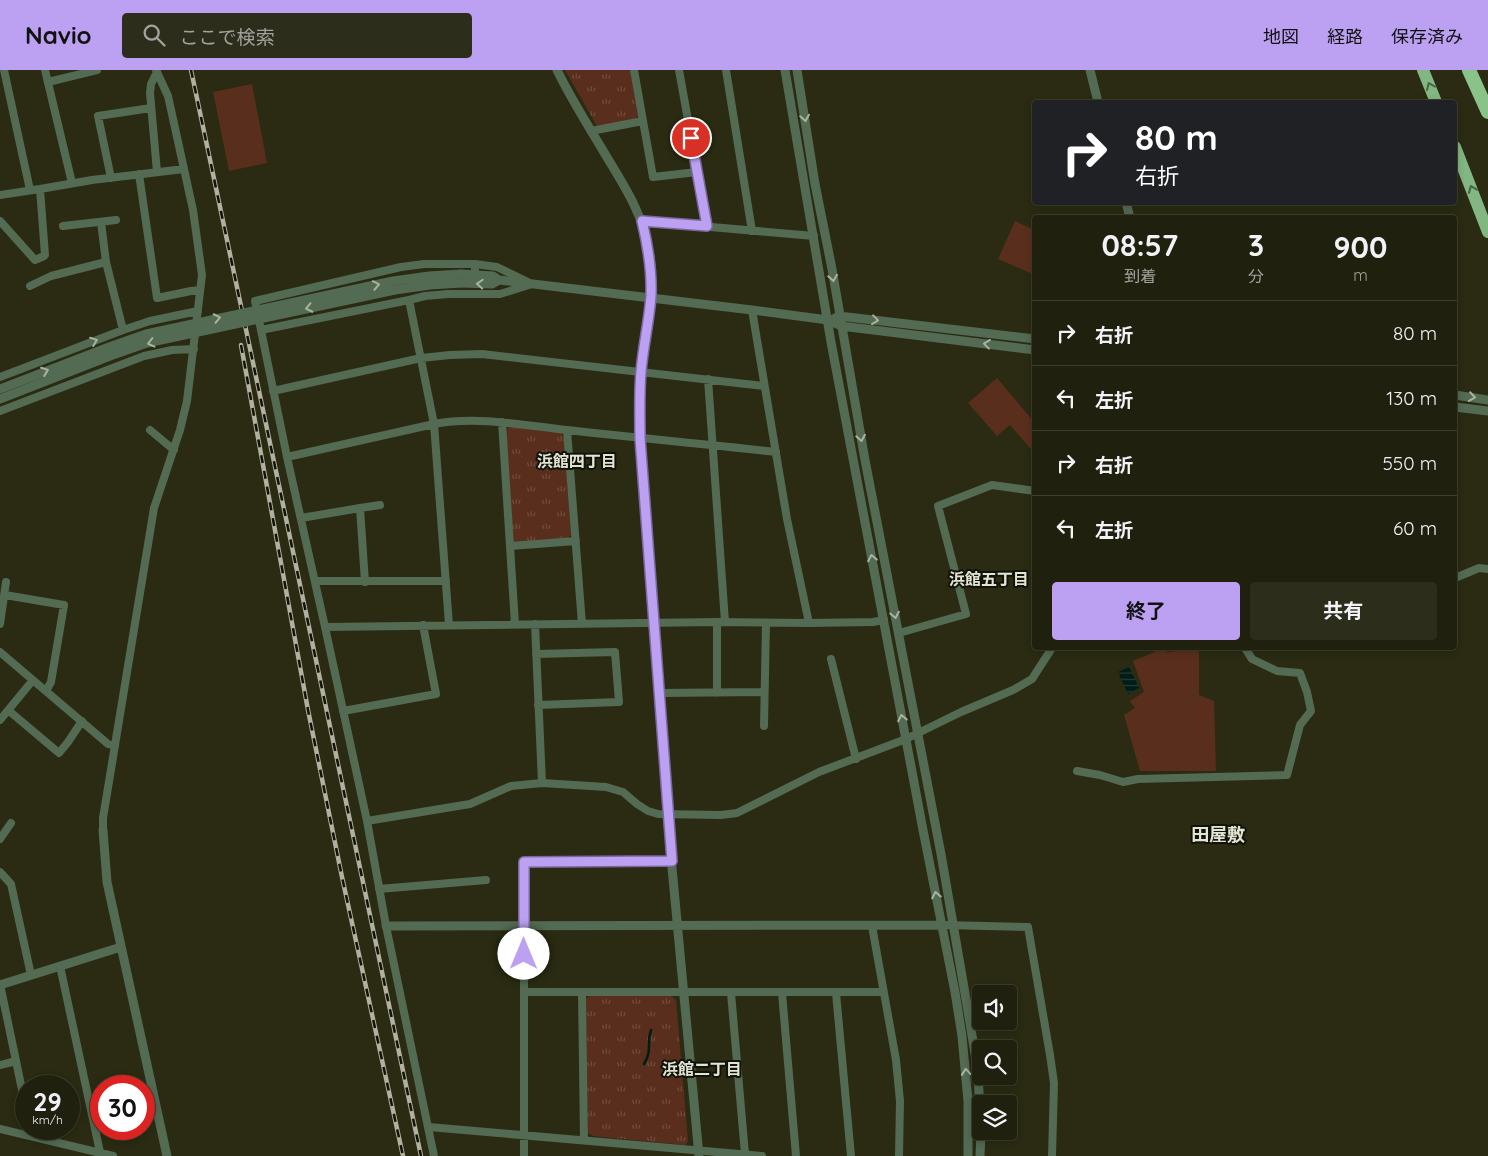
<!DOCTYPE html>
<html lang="ja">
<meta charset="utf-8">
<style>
body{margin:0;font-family:Quicksand,"Noto Sans JP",sans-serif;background:#2d2d1c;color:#f1f3f6;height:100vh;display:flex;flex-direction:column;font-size:19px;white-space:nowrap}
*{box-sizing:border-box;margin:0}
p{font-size:16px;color:#a2a39e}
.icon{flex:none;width:28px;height:28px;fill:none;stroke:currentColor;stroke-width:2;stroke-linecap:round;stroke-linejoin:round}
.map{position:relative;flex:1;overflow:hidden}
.panel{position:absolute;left:1032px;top:145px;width:425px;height:435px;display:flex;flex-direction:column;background:#20200e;border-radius:5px;box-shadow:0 2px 8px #0003,0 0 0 1px #3d3e2e}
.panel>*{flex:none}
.banner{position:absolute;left:1032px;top:30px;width:425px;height:105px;border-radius:5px;box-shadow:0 2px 8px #0003,0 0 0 1px #3d3e2e;background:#202124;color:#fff;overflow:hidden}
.tools{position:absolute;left:972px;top:915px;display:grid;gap:10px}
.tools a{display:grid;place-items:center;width:45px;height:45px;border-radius:5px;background:#20200e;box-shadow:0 2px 8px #0003,0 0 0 1px #3d3e2e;font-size:25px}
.speed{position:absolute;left:15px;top:1005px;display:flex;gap:10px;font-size:25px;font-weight:700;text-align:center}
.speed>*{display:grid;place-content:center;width:65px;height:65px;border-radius:50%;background:#20200e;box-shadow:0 2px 8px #0003,0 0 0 1px #3d3e2e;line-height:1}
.speed small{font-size:12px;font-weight:400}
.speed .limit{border:8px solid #d22;background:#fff;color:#111}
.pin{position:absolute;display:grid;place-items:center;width:42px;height:42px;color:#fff;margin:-21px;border:2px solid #fff;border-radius:50%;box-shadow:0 1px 5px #0007}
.me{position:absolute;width:55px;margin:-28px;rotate:0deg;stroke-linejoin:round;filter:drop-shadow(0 0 4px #0008)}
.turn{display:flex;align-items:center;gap:18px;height:105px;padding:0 20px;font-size:22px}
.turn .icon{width:65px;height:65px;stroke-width:2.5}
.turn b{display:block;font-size:35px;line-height:42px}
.eta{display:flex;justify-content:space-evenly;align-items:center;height:85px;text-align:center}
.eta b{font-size:30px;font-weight:700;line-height:35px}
.button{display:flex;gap:10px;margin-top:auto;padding:10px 20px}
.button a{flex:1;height:58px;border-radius:5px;background:#bca0f2;color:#111;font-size:20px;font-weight:700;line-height:58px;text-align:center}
.button a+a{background:#2d2d1c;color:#f1f3f6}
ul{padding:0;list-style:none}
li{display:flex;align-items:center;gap:15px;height:65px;padding:0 20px;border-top:1px solid #3d3e2e}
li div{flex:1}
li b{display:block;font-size:19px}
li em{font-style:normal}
header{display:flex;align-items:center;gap:30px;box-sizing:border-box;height:70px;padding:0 25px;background:#bca0f2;color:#111}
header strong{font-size:24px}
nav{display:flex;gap:28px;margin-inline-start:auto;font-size:18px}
.search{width:350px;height:45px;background:#2d2d1c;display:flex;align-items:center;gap:12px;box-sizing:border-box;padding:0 18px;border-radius:5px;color:#a2a39e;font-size:19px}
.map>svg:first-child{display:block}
.green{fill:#5a2e1c}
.park{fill:url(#park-tufts)}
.water{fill:url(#water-rules)}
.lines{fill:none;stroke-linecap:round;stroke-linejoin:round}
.stream{stroke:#001c16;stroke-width:2.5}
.minor{stroke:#536a53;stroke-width:8}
.tertiary{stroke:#536a53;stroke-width:9}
.trunk{stroke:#82b682;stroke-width:12}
.motorway{stroke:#89c38a;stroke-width:14}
.rail-casing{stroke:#b0b29f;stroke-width:4.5}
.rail{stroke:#121308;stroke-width:2.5;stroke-dasharray:8;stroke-linecap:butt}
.tertiary-bridge{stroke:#536a53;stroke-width:9}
.oneway{stroke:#4a6445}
.oneway2{stroke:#a9b3a0}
.route-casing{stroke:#7a689d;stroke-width:12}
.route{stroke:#bca0f2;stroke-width:9}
.labels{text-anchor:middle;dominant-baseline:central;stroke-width:4;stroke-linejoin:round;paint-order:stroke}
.neighbourhood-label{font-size:16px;font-weight:bold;fill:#e2e4d4;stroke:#121308}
.quarter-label{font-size:18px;font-weight:bold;fill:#e2e4d4;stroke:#121308}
</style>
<header>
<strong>Navio</strong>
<div class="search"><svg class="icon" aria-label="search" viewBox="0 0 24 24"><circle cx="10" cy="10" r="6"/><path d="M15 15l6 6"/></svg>ここで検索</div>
<nav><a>地図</a><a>経路</a><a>保存済み</a></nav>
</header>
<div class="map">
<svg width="1488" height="1086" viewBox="0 0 1488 1086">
<defs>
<pattern id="park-tufts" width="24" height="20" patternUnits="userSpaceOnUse" patternTransform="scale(1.25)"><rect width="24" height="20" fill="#5a2e1c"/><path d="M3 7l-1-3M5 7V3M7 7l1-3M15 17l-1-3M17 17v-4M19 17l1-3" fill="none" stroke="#714c3c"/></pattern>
<pattern id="water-rules" width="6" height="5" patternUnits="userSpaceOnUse" patternTransform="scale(1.25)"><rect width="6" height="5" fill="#001c16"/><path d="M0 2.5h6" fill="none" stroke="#253d37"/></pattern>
</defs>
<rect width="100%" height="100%" fill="#2a2b12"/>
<path class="green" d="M252,14L267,93L229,101L213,22Z
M1015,151L1035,160V205L998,189Z
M997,308L1035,353V384L1010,355L997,366L968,333Z
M1164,578L1167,582L1199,578V625L1214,631L1216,701H1140L1124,645L1135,638L1130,631L1144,622L1133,591Z"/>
<path class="park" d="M565,0H630L638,46L635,50L597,56Z
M509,357L561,363L564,367L571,465L568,468L516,472L513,470L506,361Z
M590,925L671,926L676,930L688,1071L685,1075L593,1066L588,1063L586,929Z"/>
<path class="water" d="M1129,597L1139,618L1128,624L1118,602Z"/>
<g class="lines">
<path class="stream" d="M644,994C653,979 646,975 651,960"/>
<path class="minor" d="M4,0L30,120
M45,0L72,113
M679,0L707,156
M726,0L752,161
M48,12L97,0
M643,51L653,107L697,102
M591,61L643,51L634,0
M157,102L150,23L151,14L157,2
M139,104L157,228L191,221L200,220
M111,108L98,46L151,38
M0,125L40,119L92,110L184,99
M0,151L35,190L44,186L45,185L40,119
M642,151L814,166
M101,152L106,192L123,260
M63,156L116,150
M475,194L497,197L528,212
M30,216L51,206L106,192
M409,230L425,226L448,224H500L532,214
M752,240L787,449L809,553
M261,260L409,230L434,354L449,555
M0,307L123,260L150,251L198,241
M708,309L725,552
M273,321L421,288L450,285L482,284L764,316
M0,341L144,286L172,280L194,279
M502,352L515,554
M150,360L174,380
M567,360L582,554
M287,387L434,354C478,346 522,355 567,360C636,368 706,374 776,382
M360,438L380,435
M301,448L360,438L365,512
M510,476L576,471
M1455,508L1479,498L1488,499
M315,511H446
M5,525L64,535L51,612L46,621
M717,552V623
M0,554L6,512
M535,554L542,713
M325,557L717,552L809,553L873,552L884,550
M899,563L966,544L938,436L992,415L1035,421
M0,582L108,674L115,676
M536,584L615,582L619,632L538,635
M831,589L856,689
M659,623L764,622
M8,640L59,683L68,672L82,651
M343,641L436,624L423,555
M0,650L33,610
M764,656L766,553
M1077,701L1100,705L1123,712L1138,709L1287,705L1300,655L1311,641L1307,622L1300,603L1277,601L1252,589L1245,578
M367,751L470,734L511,716L542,713L606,717L623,722L637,734L648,741L658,744L721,745L737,743L819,702L906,669L961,642L1013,620L1032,609L1052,578
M103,760V748L154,438L180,360L187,331L202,205L193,140L168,26L156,0
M0,769L11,753
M0,802L11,814L31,905
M379,819L486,810
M943,855L1028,857L1050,985L1054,1013L1052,1086
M872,856L896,990L900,1031L899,1086
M60,896L100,1082
M0,914L26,1039
M524,922H883
M582,922L584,1070
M731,923L745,1084
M782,923L796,1086
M836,923L851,1086
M0,995L16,991
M429,1057L762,1086
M0,1059L113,1086
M434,1086L386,856L367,751L325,557L287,387L255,231L401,197L424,194H475V205
M524,1086V792L672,791"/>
<path class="tertiary" d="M557,0C572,31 591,60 608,89C627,120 645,149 650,186C655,224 645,262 641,299C639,322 640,345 640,368L668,755L699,1086
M785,0L831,272L923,760L955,922L962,966L968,1031V1086
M797,0L815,114L832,199L865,390L941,784L968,941L978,1002L981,1064L980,1086
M1090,0L1098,32
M1126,132L1130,148
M461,204L493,206L499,210L752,240L828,250L841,256L1035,280
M461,213L492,214L499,210
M835,248L839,246L1035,269
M1455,325L1488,330
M1455,337L1488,341
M103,760L107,812L167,1086
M386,856L943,855
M0,915L121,877"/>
<path class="trunk" d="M1423,0L1436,32
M1455,77L1488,162"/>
<path class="motorway" d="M1469,0L1488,42"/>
<defs>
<path id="rail" d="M191,0L421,1086
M241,275L308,640L342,807L403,1086"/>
</defs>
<use href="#rail" class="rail-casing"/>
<use href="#rail" class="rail"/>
<path class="tertiary-bridge" d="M0,319L109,277L146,264L393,211L429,206L461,204
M0,329L110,286L147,273L395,220L430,215L461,213"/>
</g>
<defs><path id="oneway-chevron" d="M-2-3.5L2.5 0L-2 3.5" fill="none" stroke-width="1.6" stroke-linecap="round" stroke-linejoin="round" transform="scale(1.25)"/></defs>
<g class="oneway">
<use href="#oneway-chevron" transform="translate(1430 16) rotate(-113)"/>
<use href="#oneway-chevron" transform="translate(1472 119) rotate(-112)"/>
</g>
<g class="oneway2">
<use href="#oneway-chevron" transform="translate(805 48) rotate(81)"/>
<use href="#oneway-chevron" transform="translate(833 208) rotate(81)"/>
<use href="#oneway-chevron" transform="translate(480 214) rotate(-177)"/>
<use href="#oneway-chevron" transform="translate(376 215) rotate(-11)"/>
<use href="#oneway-chevron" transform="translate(309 238) rotate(168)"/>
<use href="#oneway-chevron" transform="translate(217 248) rotate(-12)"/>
<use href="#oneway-chevron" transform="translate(875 250) rotate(7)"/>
<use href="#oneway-chevron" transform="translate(94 271) rotate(-21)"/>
<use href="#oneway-chevron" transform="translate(151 273) rotate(166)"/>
<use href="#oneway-chevron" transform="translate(987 274) rotate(-173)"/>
<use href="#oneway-chevron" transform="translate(45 301) rotate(-21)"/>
<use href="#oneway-chevron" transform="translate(1472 327) rotate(8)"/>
<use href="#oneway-chevron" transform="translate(861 368) rotate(80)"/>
<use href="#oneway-chevron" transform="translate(872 488) rotate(-101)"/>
<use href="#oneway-chevron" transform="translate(895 545) rotate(79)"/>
<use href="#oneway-chevron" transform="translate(902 648) rotate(-101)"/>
<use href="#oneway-chevron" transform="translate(936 825) rotate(-101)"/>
<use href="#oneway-chevron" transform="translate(966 1002) rotate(-95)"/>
</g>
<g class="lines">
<defs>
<path id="route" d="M524,884V792L672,791L640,368C640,346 639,324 641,302C643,277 649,252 651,226C652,200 648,176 642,151L707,156L691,68"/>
</defs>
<use href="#route" class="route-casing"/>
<use href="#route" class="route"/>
</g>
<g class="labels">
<g class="neighbourhood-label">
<text x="577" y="391">浜館四丁目</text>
<text x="989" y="509">浜館五丁目</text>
<text x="702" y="999">浜館二丁目</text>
</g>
<g class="quarter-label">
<text x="1218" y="764">田屋敷</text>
</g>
</g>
</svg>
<div class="tools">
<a><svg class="icon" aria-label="sound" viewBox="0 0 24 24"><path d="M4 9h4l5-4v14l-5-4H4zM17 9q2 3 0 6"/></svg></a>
<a><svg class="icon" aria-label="search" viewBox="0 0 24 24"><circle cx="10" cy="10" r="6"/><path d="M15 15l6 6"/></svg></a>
<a><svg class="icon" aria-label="layers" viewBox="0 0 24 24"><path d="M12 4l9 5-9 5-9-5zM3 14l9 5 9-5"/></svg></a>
</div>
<div class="speed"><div>29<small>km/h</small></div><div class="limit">30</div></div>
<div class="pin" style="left:691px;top:68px;background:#d93025"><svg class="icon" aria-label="arrive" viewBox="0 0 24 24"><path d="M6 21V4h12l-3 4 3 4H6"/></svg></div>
<svg class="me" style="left:524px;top:884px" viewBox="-20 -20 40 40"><circle r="19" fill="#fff"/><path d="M0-13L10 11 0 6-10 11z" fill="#bca0f2"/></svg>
<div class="banner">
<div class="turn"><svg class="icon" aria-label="right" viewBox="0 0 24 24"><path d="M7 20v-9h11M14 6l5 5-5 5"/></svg><div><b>80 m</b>右折</div></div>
</div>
<section class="panel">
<div class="eta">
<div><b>08:57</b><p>到着</p></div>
<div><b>3</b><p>分</p></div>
<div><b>900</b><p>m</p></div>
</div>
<ul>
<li><svg class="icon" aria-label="right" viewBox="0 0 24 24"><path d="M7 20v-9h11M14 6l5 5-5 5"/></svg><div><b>右折</b></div><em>80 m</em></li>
<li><svg class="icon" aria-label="left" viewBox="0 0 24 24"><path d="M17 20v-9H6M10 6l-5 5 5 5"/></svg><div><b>左折</b></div><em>130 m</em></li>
<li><svg class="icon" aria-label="right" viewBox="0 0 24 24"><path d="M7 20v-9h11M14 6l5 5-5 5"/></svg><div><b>右折</b></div><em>550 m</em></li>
<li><svg class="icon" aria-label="left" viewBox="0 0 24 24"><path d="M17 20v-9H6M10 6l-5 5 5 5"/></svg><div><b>左折</b></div><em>60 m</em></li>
</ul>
<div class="button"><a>終了</a><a>共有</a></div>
</section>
</div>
